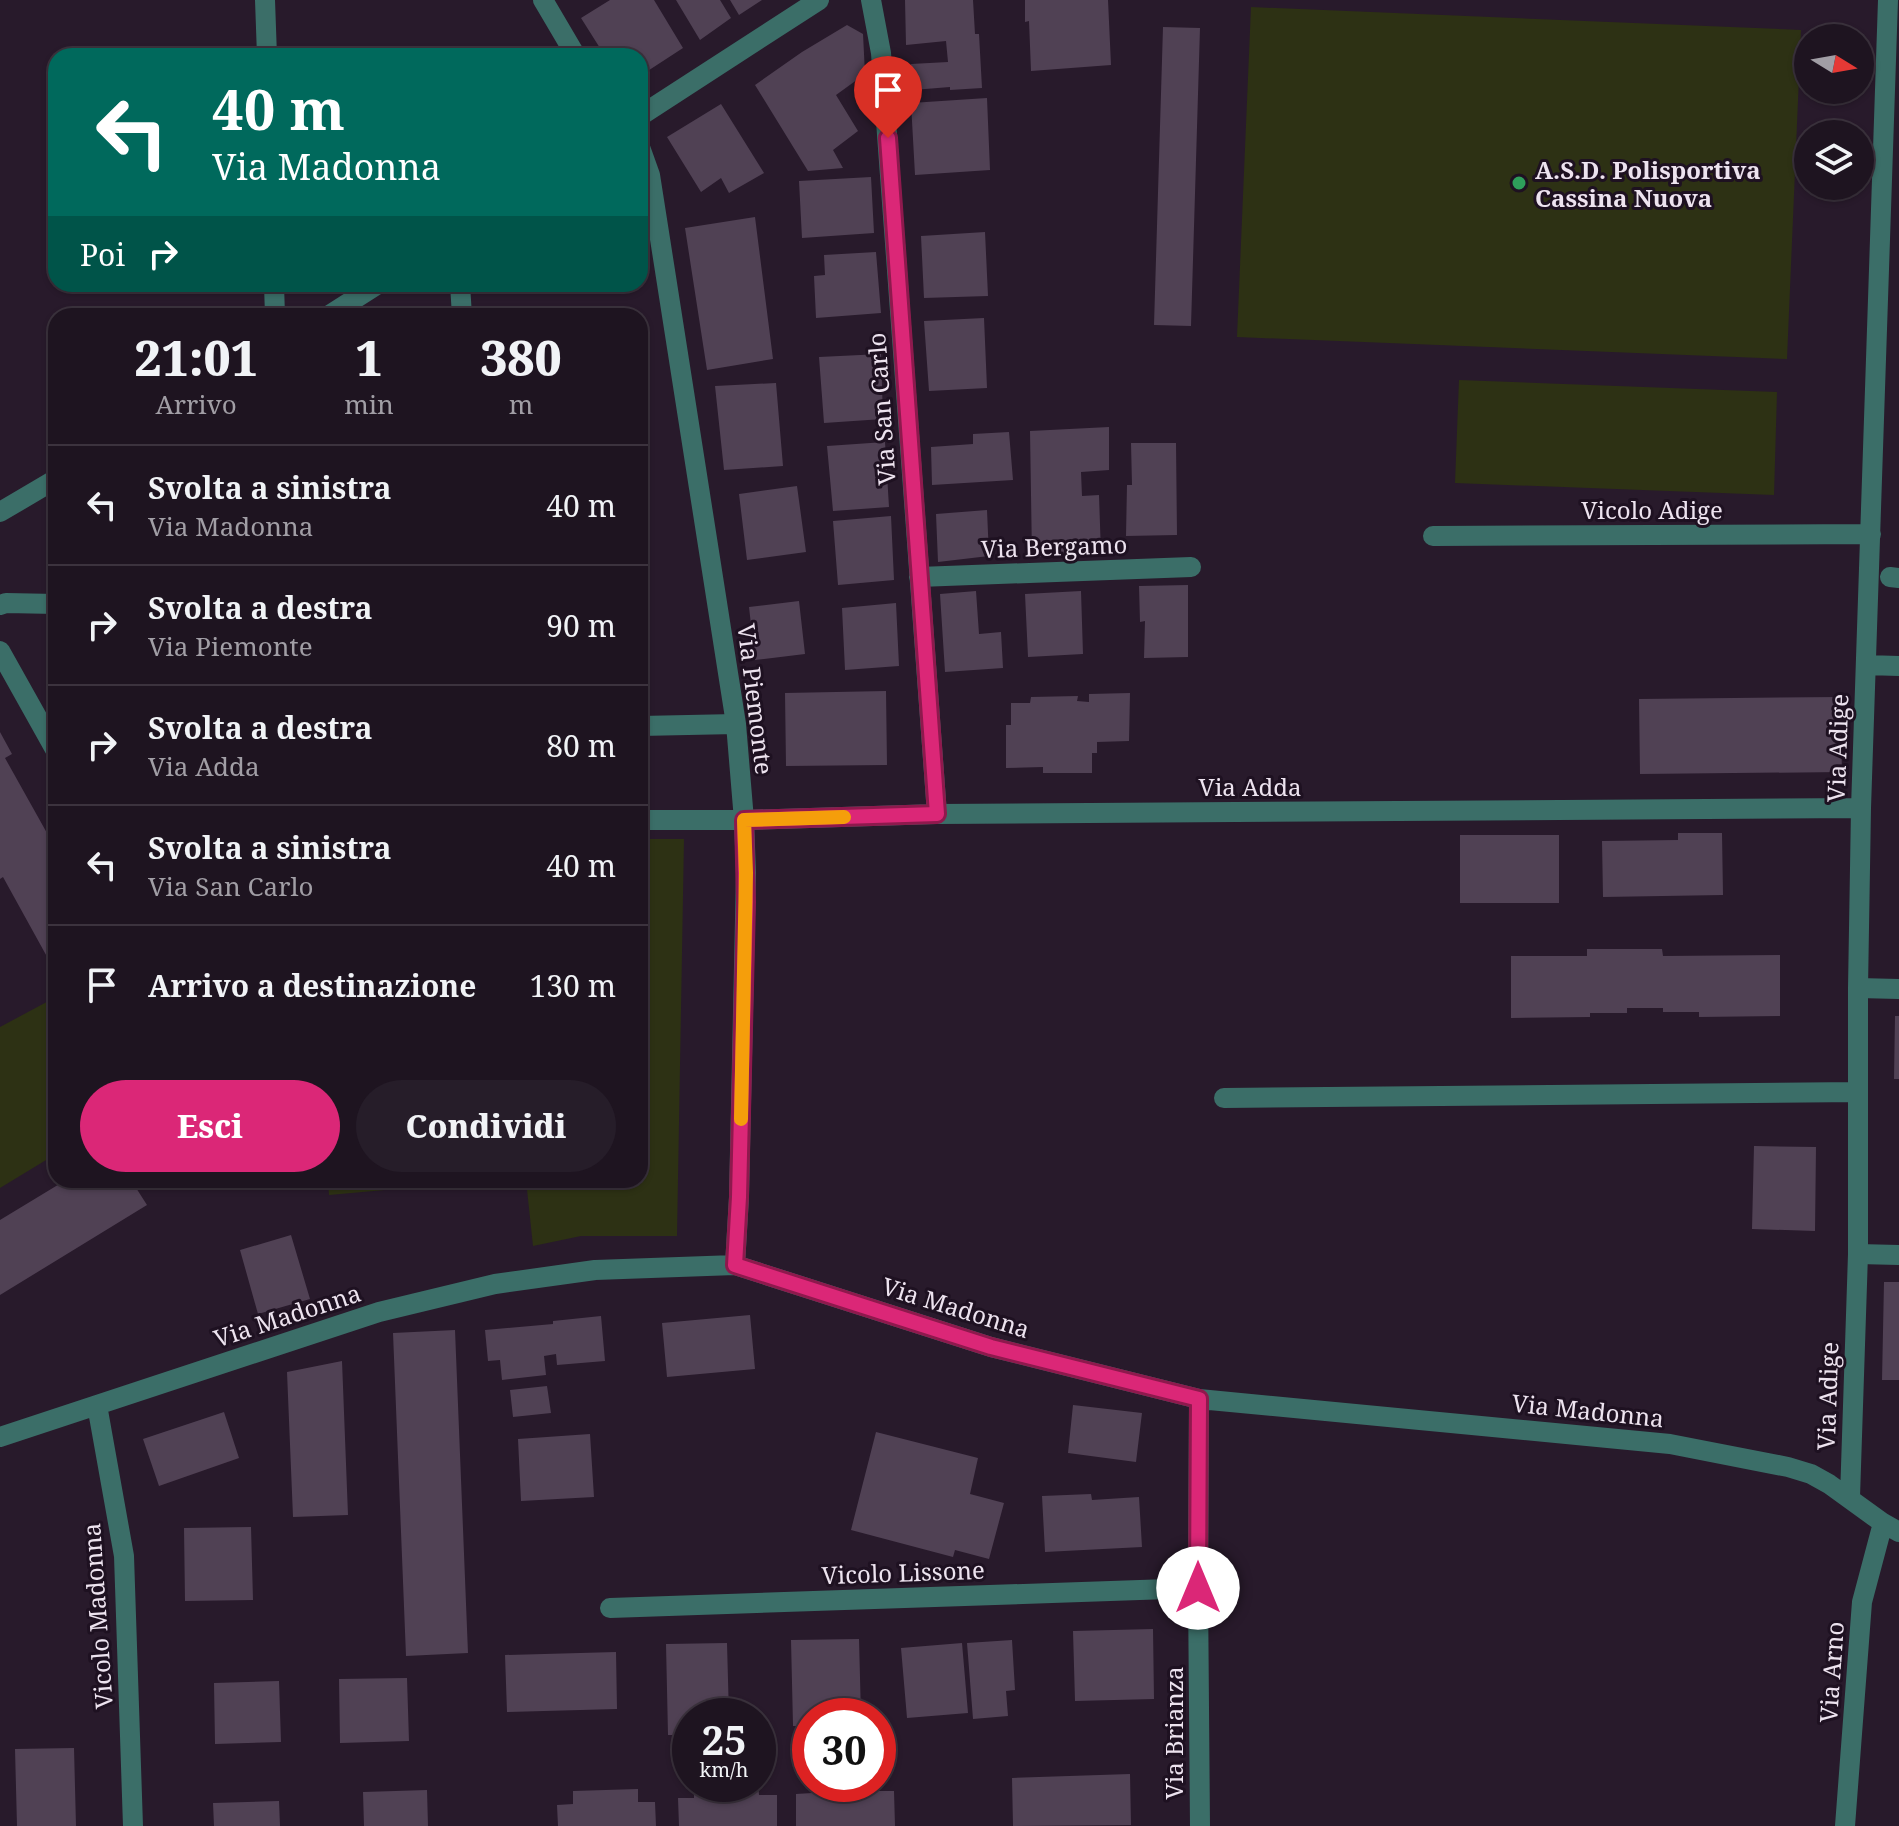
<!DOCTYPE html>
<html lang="it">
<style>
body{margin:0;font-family:"Noto Serif",serif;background:#261d29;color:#f1f3f6;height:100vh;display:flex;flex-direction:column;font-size:30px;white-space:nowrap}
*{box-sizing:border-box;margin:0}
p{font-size:26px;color:#a19ea5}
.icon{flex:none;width:44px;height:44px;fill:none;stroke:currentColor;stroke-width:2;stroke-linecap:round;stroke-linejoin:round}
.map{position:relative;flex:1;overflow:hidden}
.side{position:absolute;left:48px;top:308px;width:600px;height:880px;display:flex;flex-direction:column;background:#1e1420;border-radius:24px;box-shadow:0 2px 6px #0004,0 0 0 2px #3c333e}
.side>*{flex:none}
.guide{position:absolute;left:48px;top:48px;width:600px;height:244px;border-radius:24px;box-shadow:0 2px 6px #0004,0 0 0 2px #3c333e;background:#00695c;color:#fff;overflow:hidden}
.needle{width:52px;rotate:101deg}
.buttons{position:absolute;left:1794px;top:24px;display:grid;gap:16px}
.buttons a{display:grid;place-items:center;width:80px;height:80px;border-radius:50%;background:#1e1420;box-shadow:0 2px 6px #0004,0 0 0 2px #3c333e;font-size:40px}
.speed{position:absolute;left:672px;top:1698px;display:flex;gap:16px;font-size:40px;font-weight:700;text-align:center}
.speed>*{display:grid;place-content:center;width:104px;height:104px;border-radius:50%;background:#1e1420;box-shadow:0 2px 6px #0004,0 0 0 2px #3c333e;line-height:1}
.speed small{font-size:20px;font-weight:400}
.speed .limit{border:12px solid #d22;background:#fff;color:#111}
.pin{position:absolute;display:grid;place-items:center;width:68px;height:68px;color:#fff;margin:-82px -34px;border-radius:50% 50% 50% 0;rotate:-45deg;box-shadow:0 0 8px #0007}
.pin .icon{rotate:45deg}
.me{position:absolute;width:88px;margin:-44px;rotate:0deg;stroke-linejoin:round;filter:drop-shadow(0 0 6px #0008)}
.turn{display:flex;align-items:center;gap:28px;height:168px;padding:0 32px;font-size:36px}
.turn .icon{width:104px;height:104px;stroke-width:2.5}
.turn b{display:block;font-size:56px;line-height:68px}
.then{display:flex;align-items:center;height:76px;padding:0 32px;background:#0003;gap:16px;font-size:30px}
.eta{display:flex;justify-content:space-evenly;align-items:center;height:136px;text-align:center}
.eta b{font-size:48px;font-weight:800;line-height:56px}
.primary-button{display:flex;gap:16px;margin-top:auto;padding:16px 32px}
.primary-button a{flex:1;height:92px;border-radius:48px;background:#db2777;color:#fff;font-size:32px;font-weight:800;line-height:92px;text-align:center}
.primary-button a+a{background:#261d29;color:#f1f3f6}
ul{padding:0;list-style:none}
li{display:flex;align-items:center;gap:24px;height:120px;padding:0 32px;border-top:2px solid #3c333e}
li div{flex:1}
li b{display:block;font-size:30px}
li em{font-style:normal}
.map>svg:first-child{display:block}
.green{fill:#2d3114}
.building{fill:#504154}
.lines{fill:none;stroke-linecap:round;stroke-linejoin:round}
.minor{stroke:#3b6e68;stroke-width:20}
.route-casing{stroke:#8e194d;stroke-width:20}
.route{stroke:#db2777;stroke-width:14}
.slow{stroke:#f59e0b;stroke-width:14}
.leisure-dot{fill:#2e9e5b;stroke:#1e1121;stroke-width:3}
.labels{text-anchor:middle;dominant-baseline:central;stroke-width:6;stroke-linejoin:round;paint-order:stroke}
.poi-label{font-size:24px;font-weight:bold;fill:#ede3ef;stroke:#1e1121;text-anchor:start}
.street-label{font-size:24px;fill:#ede3ef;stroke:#1e1121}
</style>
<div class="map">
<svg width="1899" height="1826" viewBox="0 0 1899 1826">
<rect width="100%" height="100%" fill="#281a2b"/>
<path class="green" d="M1251,7L1801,30L1787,359L1237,337Z
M1459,380L1777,392L1774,495L1455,483Z
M640,839H684L677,1236H581L533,1246L526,1180H640Z
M56,997V1154L0,1188V1027Z
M328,1180H396V1189L329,1195Z"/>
<path class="building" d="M610,0H654L683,48L640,76V56H605L581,18Z
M676,0H720L731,18L700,40Z
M730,0H762L739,15Z
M905,0H973L975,34H979L982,88L950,90V87L913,90L911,64L948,62L946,41L906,45Z
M1025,0H1108L1111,65L1031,71L1029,21L1025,22Z
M847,25L863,34L865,74L836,95L858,131L833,150L843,168L808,171L755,85L802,52Z
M1163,27L1200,28L1191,326L1154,325Z
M987,98L990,170L915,175L911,103Z
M721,104L764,173L729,193L721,178L701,192L667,137Z
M871,177L874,233L802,238L799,181Z
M755,217L773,359L707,370L685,228Z
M985,232L988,296L924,298L921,236Z
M876,252L881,313L816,318L814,276L825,275L824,255Z
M984,318L987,388L929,391L924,321Z
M881,354L883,419L824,423L819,357Z
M776,383L783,466L724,470L715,386Z
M1109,427V470L1081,472L1082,496L1099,495L1101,554L1032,557L1030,431Z
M1009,432L1013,480L932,485L931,447L973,444V434Z
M885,442L889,507L833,511L827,446Z
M1131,443H1176L1177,535L1126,536L1127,485H1132Z
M797,486L806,552L747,560L739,494Z
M987,510L989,556L938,562L936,514Z
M891,516L894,580L838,585L833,521Z
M1188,585V657L1144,658L1145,621L1140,622L1139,586Z
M976,591L979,634L1001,632L1003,668L945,672L940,594Z
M1081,591L1083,654L1028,657L1025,594Z
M799,601L805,654L755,660L749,607Z
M896,603L899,666L845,670L842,608Z
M886,691L887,765L786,766L785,693Z
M1130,693L1129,741L1097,742V753H1092V773H1043V767L1006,768V725H1011V703H1030L1031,697L1078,696L1077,701L1089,702V694Z
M1840,697L1842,772L1640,774L1639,699Z
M0,732L12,754L5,758L52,842L56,840V973L3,877L0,879Z
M1678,833H1722L1723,895L1603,897L1602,841L1678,840Z
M1460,835H1559V903H1460Z
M1587,949H1662L1663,956L1780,955V1016L1699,1017V1012H1663V1008H1627V1013H1590V1017L1511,1018V956H1587Z
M1895,1016H1899V1079H1894Z
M1754,1146L1816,1147L1815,1231L1752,1229Z
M66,1180H131L147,1205L0,1295V1220Z
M291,1235L310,1299L258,1314L240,1250Z
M1884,1282H1899V1380H1882Z
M750,1315L755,1369L667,1377L662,1323Z
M601,1316L605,1361L557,1365L556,1354L544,1356L546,1375L502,1380L500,1360L488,1361L485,1330L553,1324V1321Z
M455,1330L468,1653L406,1656L393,1333Z
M342,1361L348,1515L293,1517L287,1372Z
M547,1386L551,1413L513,1417L510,1390Z
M1073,1405L1142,1413L1136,1462L1068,1453Z
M224,1412L239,1458L159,1486L143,1439Z
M876,1432L978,1458L970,1494L1004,1503L989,1559L955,1550L953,1557L851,1530Z
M590,1434L594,1497L521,1501L518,1439Z
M1091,1494L1092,1500L1139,1497L1142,1547L1045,1552L1042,1496Z
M251,1527L253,1600L185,1601L184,1528Z
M1153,1629L1154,1699L1075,1701L1073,1631Z
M859,1639L861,1716H810V1726H793L791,1640Z
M1012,1640L1015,1690L1006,1691L1008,1716L973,1719L967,1643Z
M727,1643L729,1716H690V1735H668L666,1644Z
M962,1643L968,1713L907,1718L901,1648Z
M616,1652L617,1709L507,1712L505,1655Z
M407,1678L409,1741L340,1743L339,1679Z
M279,1681L281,1742L215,1744L214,1683Z
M74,1748L76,1826H17L15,1749Z
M1130,1774L1131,1825L1013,1826L1012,1778Z
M758,1784L759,1795H777V1826H679L678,1798H694V1785Z
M812,1784H876V1791H894L895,1826H796V1794L812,1793Z
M638,1789V1802H655L656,1826H558L557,1805L573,1804V1791Z
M427,1790L428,1826H364L363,1792Z
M279,1801L280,1826H214L213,1803Z"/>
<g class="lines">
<path class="minor" d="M265,0L267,56
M543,0L576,56
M871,0L881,53L937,814
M640,116L819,0
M640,147L650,175L736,724L744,820L746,873L739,1197L735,1265
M274,284L275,316
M460,284L462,316
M328,316L378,284
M0,512L56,479
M1433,536L1871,534
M919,577L1191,567
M1890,577L1899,578
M0,605L6,603L56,604
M0,651L56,751
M1866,665L1899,666
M640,726L736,724
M640,820H744L937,814L1861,808
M1858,988L1899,989
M1224,1098L1858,1092
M1858,1254L1899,1255
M1199,1399L1198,1588L1200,1826
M97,1405L124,1556L133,1826
M0,1437L379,1312L495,1284L595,1270L735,1265L991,1347L1199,1399L1670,1444L1788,1467L1811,1474L1829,1484L1883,1523L1899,1532
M1850,1497L1858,1254V988L1861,808L1888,0
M610,1608L1198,1588
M1845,1826L1862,1602L1883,1523"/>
</g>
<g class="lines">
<defs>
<path id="route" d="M888,138L937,814L744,820L746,902L739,1197L735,1265L991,1347L1199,1399L1198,1588"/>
</defs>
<use href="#route" class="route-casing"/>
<use href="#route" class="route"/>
<path class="slow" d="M741,1119L746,873L744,820L844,817"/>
</g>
<circle class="leisure-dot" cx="1519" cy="183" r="8"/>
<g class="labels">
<g class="poi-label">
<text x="1535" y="169">A.S.D. Polisportiva<tspan x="1535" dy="28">Cassina Nuova</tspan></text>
</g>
<g class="street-label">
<text transform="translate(881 409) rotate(-94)">Via San Carlo</text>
<text x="1652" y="509">Vicolo Adige</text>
<text transform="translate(1054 546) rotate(-2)">Via Bergamo</text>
<text transform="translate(756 699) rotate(83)">Via Piemonte</text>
<text transform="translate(1837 748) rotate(-88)">Via Adige</text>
<text x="1250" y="786">Via Adda</text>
<text transform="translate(956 1307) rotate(17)">Via Madonna</text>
<text transform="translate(287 1315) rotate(-18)">Via Madonna</text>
<text transform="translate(1827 1396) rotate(-88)">Via Adige</text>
<text transform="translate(1588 1410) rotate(6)">Via Madonna</text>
<text transform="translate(903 1572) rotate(-2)">Vicolo Lissone</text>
<text transform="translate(97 1616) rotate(-94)">Vicolo Madonna</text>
<text transform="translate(1831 1672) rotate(-86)">Via Arno</text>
<text transform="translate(1173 1733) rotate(-90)">Via Brianza</text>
</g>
</g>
</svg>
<div class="buttons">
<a><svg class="needle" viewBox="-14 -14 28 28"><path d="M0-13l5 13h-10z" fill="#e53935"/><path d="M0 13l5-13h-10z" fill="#a19ea5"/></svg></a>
<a><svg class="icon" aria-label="layers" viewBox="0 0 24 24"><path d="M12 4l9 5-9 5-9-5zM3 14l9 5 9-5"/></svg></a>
</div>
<div class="speed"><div>25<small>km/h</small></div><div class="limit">30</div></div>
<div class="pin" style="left:888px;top:138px;background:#d93025"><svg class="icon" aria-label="arrive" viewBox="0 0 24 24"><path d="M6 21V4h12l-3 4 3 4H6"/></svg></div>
<svg class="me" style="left:1198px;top:1588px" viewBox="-20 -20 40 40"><circle r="19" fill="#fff"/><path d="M0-13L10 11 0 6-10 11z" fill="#db2777"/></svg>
<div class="guide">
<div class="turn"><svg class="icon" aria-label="left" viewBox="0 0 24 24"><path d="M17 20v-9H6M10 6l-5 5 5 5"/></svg><div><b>40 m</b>Via Madonna</div></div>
<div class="then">Poi<svg class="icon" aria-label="right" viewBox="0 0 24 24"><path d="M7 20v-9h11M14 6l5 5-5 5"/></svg></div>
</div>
<section class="side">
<div class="eta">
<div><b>21:01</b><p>Arrivo</p></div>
<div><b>1</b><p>min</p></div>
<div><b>380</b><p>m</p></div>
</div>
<ul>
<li><svg class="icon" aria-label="left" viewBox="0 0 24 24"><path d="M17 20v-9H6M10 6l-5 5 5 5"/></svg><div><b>Svolta a sinistra</b><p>Via Madonna</p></div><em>40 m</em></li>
<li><svg class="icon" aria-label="right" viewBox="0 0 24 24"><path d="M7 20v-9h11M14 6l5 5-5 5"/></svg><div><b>Svolta a destra</b><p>Via Piemonte</p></div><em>90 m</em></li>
<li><svg class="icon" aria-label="right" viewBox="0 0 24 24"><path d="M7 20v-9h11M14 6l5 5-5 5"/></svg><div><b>Svolta a destra</b><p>Via Adda</p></div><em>80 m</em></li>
<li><svg class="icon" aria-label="left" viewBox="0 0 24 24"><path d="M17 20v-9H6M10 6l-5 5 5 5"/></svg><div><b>Svolta a sinistra</b><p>Via San Carlo</p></div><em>40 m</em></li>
<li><svg class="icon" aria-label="arrive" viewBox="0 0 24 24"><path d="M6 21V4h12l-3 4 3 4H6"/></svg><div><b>Arrivo a destinazione</b></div><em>130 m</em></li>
</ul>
<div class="primary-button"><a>Esci</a><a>Condividi</a></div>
</section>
</div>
